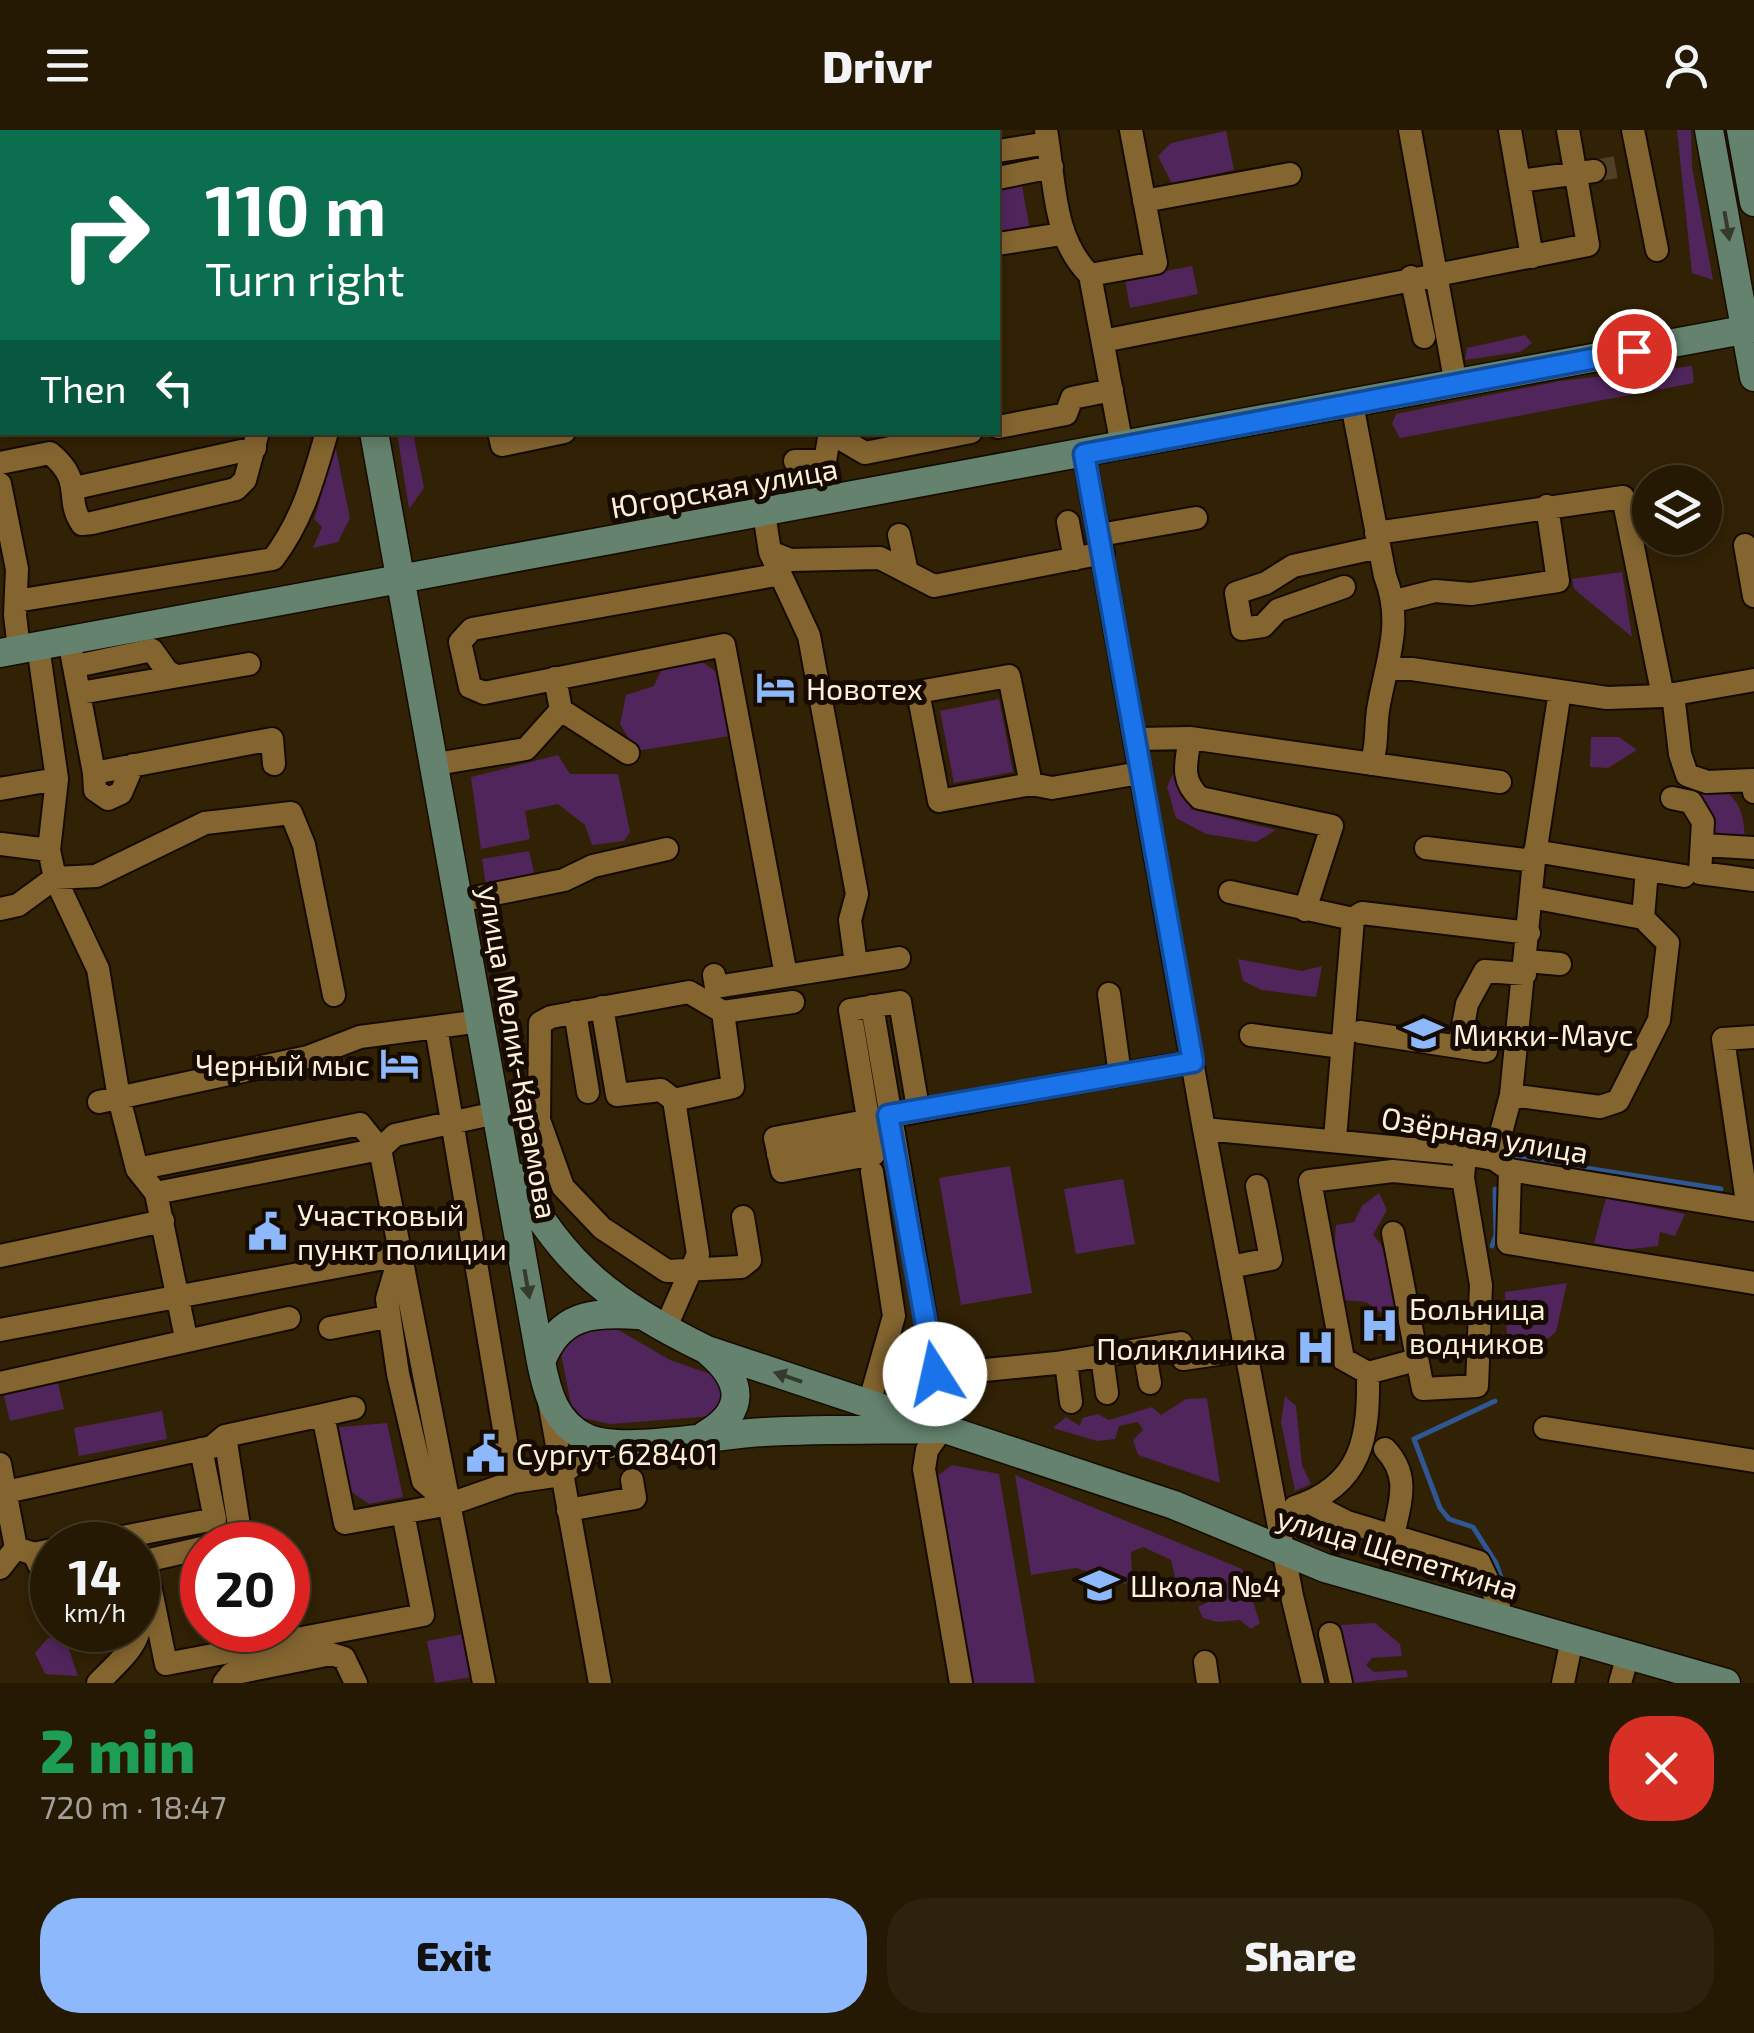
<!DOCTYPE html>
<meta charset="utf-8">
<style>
body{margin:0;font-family:"Exo 2",sans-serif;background:#2d220e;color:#f1f3f6;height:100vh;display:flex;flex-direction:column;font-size:38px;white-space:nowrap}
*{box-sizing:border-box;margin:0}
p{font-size:32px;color:#a3a09a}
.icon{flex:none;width:55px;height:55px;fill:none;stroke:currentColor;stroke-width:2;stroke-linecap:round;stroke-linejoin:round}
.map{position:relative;height:1553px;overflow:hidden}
.panel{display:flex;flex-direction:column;background:#251904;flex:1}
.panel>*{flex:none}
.top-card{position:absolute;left:0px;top:0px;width:1000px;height:305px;box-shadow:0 5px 15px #0003,0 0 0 2px #423826;background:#0b6e4f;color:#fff;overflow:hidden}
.tools{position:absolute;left:1632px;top:335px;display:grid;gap:20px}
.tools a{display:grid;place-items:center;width:90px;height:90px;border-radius:50%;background:#251904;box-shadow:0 5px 15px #0003,0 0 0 2px #423826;font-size:50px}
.speed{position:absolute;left:30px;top:1392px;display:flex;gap:20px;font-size:50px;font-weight:700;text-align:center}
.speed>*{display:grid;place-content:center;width:130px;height:130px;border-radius:50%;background:#251904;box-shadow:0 5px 15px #0003,0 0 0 2px #423826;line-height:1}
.speed small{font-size:25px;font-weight:400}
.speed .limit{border:15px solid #d22;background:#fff;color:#111}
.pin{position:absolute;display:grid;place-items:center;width:85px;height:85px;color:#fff;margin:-42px;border:5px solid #fff;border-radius:50%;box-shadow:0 2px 10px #0007}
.me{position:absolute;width:110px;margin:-55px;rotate:350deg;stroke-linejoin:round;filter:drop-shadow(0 0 8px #0008)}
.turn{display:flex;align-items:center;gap:35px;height:210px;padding:0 40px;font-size:45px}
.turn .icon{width:130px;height:130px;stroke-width:2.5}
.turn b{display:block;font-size:70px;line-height:85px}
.then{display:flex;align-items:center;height:95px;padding:0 40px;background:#0003;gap:20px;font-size:38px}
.round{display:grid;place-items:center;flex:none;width:105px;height:105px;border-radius:40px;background:#2d220e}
.overview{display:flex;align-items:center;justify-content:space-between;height:170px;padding:0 40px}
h1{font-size:60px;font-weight:800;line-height:75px;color:#1e9e55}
.primary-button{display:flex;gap:20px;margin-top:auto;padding:20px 40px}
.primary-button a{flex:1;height:115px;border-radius:40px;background:#8db9fc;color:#111;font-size:40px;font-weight:800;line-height:115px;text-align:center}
.primary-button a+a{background:#2d220e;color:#f1f3f6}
header{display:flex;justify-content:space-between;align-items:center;height:130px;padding:0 40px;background:#251904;font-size:45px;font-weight:800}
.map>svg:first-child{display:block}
.green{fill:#50255c}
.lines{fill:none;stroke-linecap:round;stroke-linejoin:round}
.stream{stroke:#2f5794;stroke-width:5}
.minor-tunnel{stroke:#504025;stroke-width:22;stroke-dasharray:22 11;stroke-linecap:butt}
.minor-casing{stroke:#150b00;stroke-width:26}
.major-casing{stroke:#150b00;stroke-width:31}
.minor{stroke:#846530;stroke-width:22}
.major{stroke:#64826e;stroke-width:28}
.oneway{fill:#353b2c}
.route-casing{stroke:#114b97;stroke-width:25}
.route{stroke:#1a73e8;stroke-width:18}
.labels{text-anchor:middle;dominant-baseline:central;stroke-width:10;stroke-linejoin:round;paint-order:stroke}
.street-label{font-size:30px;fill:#fef0da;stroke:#160b00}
.poi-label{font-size:30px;fill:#fef0da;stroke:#160b00;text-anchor:start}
</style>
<header><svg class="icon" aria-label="menu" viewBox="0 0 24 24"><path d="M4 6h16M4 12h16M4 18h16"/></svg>Drivr<svg class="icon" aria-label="person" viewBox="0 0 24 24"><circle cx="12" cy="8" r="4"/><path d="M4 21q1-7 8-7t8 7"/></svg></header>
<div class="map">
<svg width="1754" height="1553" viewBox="0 0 1754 1553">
<rect width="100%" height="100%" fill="#312105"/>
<path class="green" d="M1677,0H1691L1692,37L1713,150L1692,143Z
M1226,1L1234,40L1172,54L1158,26L1171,13Z
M1021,50L1030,100L998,106V55Z
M1192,136L1198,164L1130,178L1125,149Z
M1525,205L1532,213L1520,222L1465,230L1467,218Z
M1692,236L1694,253L1400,308L1392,294L1396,284L1560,251Z
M397,303H413L424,358L409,379Z
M334,310L350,388L338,412L313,418L322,397L314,389C324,363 324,336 334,310Z
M1622,442L1632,507L1574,459L1572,449Z
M701,531L718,543L730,606L636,621L620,594L626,565L654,556L662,538Z
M999,569L1013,642L954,653L940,581Z
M1591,607H1619L1637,620L1608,638L1590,637Z
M558,625L570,644H618L630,702L624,711L592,715L585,695L558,674L525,681L530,709L481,719L471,647Z
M1174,641L1191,679L1276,700L1256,712L1206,704L1176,688L1167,657Z
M1697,663H1728C1743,677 1744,691 1745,711L1709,709Z
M529,721L536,751L487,762L482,729Z
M1238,829L1302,841L1322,836L1316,867L1262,860L1243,851Z
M1010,1036L1032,1163L961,1175L939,1048Z
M1123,1049L1135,1114L1076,1124L1064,1059Z
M1379,1063L1387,1080L1373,1105C1397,1127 1399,1184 1393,1214L1377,1204L1383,1184L1366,1172L1344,1170L1333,1133L1336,1095L1354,1092L1362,1076Z
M1606,1068L1685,1084L1675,1106L1660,1102L1658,1116L1622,1120L1594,1113Z
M1567,1153L1556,1202L1541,1214L1507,1209L1505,1162Z
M603,1191L670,1230L716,1246L727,1269L713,1286L610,1294L583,1288L571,1274L560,1219L569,1200Z
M56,1245L64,1279L10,1291L2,1258Z
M1285,1266L1296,1276L1302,1335L1311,1354L1295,1361L1281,1292Z
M1207,1268L1220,1353L1138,1325L1133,1310L1143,1300L1138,1292L1119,1296L1115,1309L1097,1311L1053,1298L1066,1287L1080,1296L1082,1288L1098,1284L1109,1290L1152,1277L1161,1285L1186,1269Z
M162,1281L167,1309L79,1326L74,1298Z
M387,1293L403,1367L369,1374L346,1358L333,1303L340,1297Z
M952,1335L999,1344L1035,1553H971L933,1349Z
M1015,1345L1242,1439L1260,1493L1251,1499L1240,1490L1217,1492L1203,1488L1198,1477L1211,1471L1206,1462L1177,1455L1171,1430L1143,1417L1131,1422L1132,1449L1125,1454L1076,1438L1031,1445Z
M1375,1493L1400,1514L1402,1526L1372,1528L1366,1535L1374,1542L1406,1540L1408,1547L1353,1553L1341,1495Z
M463,1504L471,1547L435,1553L427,1511Z
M48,1508H65L78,1546L45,1544L35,1523Z"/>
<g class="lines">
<path class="stream" d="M1514,1027L1721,1059
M1492,1116L1496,1105L1495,1059
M1495,1271L1414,1309L1440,1378L1449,1389L1473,1397L1496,1433L1508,1467"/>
<path class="minor-tunnel" d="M1594,41L1622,36"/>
<defs>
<path id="minor" d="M251,0V2
M459,0V2
M761,0L762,2
M962,0V2
M1046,0C1055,50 1052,108 1090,145L1122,316
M1410,0L1456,255
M1510,0L1532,127
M1633,0L1657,120
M998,21L1048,13
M998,48L1052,37
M1519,51L1594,41
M1144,71L1290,44
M998,114L1062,104
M1090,145L1156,133L1131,0
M1411,147L1424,207
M1103,211L1588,115L1568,0
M1352,274L1385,446C1404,494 1386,532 1378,580C1375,600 1378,615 1371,634
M998,297L1066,284L1072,268L1112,260
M499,302L502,315L564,302
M830,302L825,331L832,371
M831,303L865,323L971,302
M1084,324L1204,999L1292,1466L1313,1553
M795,331H825
M0,333L50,323C85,352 64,368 82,394L92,393L236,359L245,350L258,302
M0,354L17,439L15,485L19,519
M75,358L255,318
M764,383L770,422L809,506L857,764L850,790L856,834
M1068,392L1075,429
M1376,403L1623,367L1663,566
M899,405L907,442
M1100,405L1196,388
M1745,415L1754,466
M770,422L790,430L880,428L934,456L1103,423
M777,438L770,446L472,499L460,512L470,557L484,563L724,515L786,845
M1344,457L1278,480L1263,496L1242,499L1236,463L1266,453L1293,436L1379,417
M16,471L273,429C303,389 313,350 327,302
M1395,471L1435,461L1471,464L1558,451L1547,376
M69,510L94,643L272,609L274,634
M38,516L57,649L49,720L55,748L98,839L119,968L137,1039L156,1063L186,1208
M76,536L152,520L167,541L176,546
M1388,539H1412L1607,568L1663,566L1754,550
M80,563L249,534
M1673,564L1680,624L1687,645L1707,652L1753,650L1754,662
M561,580L628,623
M1190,608C1186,633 1180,650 1200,668L1332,696L1305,780
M1136,609L1190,608L1500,652
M436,634L526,619L561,580L555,548
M94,643L95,660L108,669L121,663L133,635
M1031,654L1009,546L918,562L939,671L1031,654L1052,658L1140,643
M0,659L57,649
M1672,668L1691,672L1703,692L1700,743L1754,750
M1,714L49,720
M1703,715L1754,718
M1426,718L1534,731
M1535,721L1684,746
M1230,762L1353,789L1362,783L1529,803
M459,771L564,750L593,736L667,719
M0,779L18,775L55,748L96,746L205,693L291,683L304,715L334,865
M1643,788L1647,740
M1527,831L1560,834
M714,845L716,857L899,828
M1109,864L1120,945
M872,876L935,1245L1056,1233L1181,1213L1183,1229L1246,1220
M602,877L617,965L661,960L674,970L698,1124L665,1199
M575,882L588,962
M723,882L793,872
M436,897L513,1352
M1360,902L1486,921
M1251,905L1342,917
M1459,917L1467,874L1485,841L1525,844
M1511,965L1600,977L1618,971L1659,890L1668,813L1643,788L1531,767
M674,970L733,957L723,882L689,862L551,887L540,893L539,990L563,1057L602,1098L667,1141L741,1137L750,1130L743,1087
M99,972L308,927L360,907L481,891
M918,978L900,872L850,880L874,1024L782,1041L775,1008C915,982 1053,955 1193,932
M1204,999L1465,1024L1494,1029L1510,1040L1754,1080
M1335,1009L1353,789
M778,1024L883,1005
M1494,1029L1511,965L1534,731L1560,561
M137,1039L360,994L380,1019L484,1553
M1510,1040L1508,1113L1754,1153
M156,1063L380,1019L395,1005L496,983
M1748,1079L1723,909L1754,907
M1393,1103L1423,1259L1477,1256L1481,1155L1463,1048L1465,1024
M0,1126L163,1091
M1230,1137L1271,1129L1257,1056
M330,1198L387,1187
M0,1200L400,1125L387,1169L398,1244L423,1351L450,1374
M1144,1219L1150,1253
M1102,1226L1107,1263
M1416,1230L1368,1243L1343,1229L1310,1051L1393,1041L1463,1048
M1066,1232L1071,1272
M0,1253L289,1188
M549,1271L600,1553
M869,1274L894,1186L872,1042
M323,1285L354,1278
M1545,1298L1754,1331
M942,1299L927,1320L924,1339L961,1553
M1385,1319C1411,1346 1400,1372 1393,1406
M0,1334L16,1418L0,1438
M6,1362L212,1317L225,1306
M1308,1372L1347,1392L1479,1432L1499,1474L1497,1488
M1295,1377C1363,1355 1369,1306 1368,1243
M568,1380L635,1368L632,1350
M82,1415L215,1389L201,1319
M242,1415L225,1306L323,1285L345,1393L450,1374L513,1352L561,1345L586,1324L617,1315
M16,1418L34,1424L52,1420
M202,1418L145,1431L166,1534L423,1485L403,1383
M34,1424L41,1439L52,1443
M1330,1504L1341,1553
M1205,1532L1208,1553
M98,1553C126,1524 149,1509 138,1467
M224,1553L231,1544L331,1524L344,1528L356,1553
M1563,1553L1572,1509
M1620,1553L1628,1525"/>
<path id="major" d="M319,0V2
M1709,0L1754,247
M1741,0L1754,72
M374,302L541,1232C547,1262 555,1294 587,1308C624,1324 719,1304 764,1302C823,1299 882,1300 942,1299
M0,523L1754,198
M516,1047C563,1137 617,1176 707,1220L1174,1375L1325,1438L1726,1553
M541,1232C559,1184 592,1182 638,1185
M705,1305C746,1281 744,1252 709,1222"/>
</defs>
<use href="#minor" class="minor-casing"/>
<use href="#major" class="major-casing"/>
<use href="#minor" class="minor"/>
<use href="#major" class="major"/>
</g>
<defs><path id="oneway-solid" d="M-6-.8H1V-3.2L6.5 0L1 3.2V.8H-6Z" transform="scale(2.5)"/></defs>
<g class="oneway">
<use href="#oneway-solid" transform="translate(1727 96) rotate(80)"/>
<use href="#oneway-solid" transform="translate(527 1154) rotate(80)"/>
<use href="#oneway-solid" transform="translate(788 1247) rotate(-161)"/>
</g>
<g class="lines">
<defs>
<path id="route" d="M935,1244L888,985L1193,932L1084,324L1634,221"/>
</defs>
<use href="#route" class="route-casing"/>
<use href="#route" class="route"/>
</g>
<defs>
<symbol id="hotel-bare" viewBox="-9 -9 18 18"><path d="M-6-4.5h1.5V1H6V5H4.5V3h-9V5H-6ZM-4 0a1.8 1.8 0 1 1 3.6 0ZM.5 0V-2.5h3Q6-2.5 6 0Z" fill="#8db9fc" stroke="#160b00" stroke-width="2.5" paint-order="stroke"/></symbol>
<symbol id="school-bare" viewBox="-9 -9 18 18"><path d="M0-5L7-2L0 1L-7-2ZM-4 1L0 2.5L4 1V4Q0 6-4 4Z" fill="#8db9fc" stroke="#160b00" stroke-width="2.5" paint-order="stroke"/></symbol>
<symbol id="civic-bare" viewBox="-9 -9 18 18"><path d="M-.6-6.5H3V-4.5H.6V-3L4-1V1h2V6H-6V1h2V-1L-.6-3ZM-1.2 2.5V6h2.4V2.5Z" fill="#8db9fc" stroke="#160b00" stroke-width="2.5" paint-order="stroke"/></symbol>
<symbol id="hospital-bare" viewBox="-9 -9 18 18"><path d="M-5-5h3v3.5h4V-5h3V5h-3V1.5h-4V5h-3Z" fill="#8db9fc" stroke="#160b00" stroke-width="2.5" paint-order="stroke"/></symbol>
</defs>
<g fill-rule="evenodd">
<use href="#hotel-bare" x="748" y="530" width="55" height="55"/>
<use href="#school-bare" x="1396" y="876" width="55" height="55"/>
<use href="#hotel-bare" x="372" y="906" width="55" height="55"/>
<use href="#civic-bare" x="240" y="1074" width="55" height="55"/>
<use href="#hospital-bare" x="1352" y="1168" width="55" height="55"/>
<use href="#hospital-bare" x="1288" y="1190" width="55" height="55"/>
<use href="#civic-bare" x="458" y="1296" width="55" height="55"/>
<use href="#school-bare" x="1072" y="1428" width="55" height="55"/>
</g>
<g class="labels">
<g class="street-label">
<text transform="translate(724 357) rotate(-10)">Югорская улица</text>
<text transform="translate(519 922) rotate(80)">улица Мелик-Карамова</text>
<text transform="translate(1485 1004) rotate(10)">Озёрная улица</text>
<text transform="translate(1398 1422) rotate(17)">улица Щепеткина</text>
</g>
<g class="poi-label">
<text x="806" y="558">Новотех</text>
<text x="1453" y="904">Микки-Маус</text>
<text x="370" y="934" text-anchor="end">Черный мыс</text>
<text x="297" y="1084">Участковый<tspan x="297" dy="34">пункт полиции</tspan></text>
<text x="1409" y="1178">Больница<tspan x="1409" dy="34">водников</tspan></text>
<text x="1286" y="1218" text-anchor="end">Поликлиника</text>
<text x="516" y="1323">Сургут 628401</text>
<text x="1130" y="1455">Школа №4</text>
</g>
</g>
</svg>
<div class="tools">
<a><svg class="icon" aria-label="layers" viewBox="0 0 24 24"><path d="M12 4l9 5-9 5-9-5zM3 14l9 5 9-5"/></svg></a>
</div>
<div class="speed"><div>14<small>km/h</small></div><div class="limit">20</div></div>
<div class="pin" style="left:1634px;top:221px;background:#d93025"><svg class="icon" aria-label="arrive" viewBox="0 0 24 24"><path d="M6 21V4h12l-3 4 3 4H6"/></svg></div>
<svg class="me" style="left:935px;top:1244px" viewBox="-20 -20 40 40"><circle r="19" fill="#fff"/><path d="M0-13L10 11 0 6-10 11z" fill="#1a73e8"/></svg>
<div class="top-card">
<div class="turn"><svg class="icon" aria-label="right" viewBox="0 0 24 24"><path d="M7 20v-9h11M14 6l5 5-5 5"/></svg><div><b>110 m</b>Turn right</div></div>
<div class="then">Then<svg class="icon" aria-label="left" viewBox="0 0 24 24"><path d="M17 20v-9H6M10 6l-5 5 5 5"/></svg></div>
</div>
</div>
<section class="panel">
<div class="overview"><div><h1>2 min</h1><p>720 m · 18:47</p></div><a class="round" style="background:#d93025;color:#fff"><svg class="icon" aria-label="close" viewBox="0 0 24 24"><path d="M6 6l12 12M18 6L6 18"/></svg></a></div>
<div class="primary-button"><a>Exit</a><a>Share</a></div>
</section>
